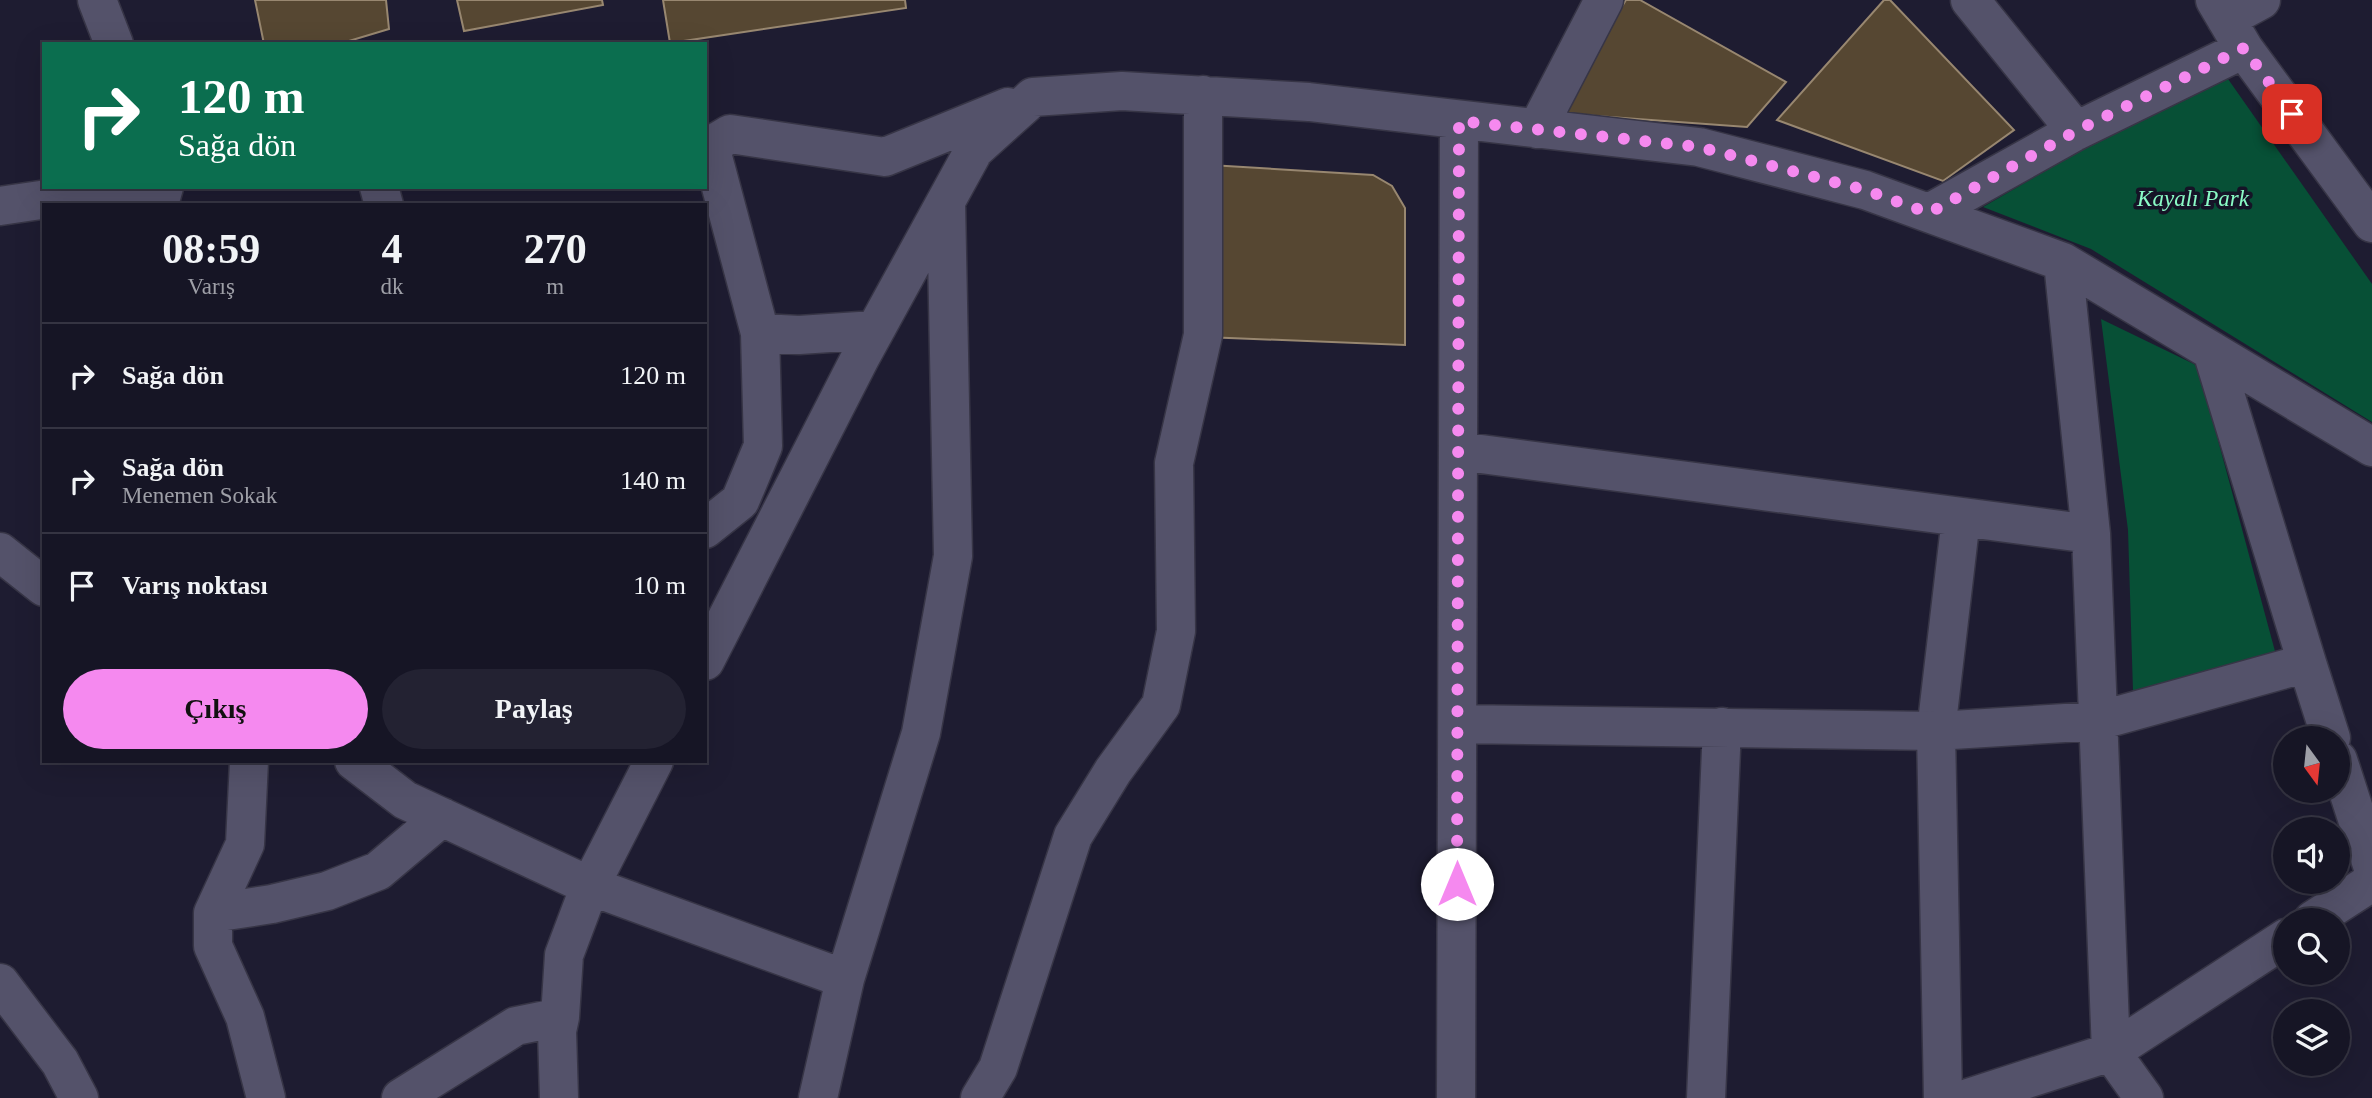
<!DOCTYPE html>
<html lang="tr">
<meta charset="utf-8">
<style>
body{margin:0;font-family:"Times New Roman",serif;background:#232232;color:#f1f3f6;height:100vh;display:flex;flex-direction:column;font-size:26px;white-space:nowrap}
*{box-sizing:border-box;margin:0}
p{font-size:23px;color:#9e9fa7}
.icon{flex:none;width:38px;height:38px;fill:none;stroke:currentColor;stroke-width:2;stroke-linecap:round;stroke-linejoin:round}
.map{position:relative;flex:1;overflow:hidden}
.side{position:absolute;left:42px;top:203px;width:665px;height:560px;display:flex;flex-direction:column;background:#161525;border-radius:0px;box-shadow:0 7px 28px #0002,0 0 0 2px #353442}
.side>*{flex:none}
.top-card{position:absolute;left:42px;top:42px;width:665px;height:147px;border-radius:0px;box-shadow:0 7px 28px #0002,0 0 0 2px #353442;background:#0b6e4f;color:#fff;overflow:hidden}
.needle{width:46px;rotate:165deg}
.tools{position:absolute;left:2273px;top:726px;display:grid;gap:14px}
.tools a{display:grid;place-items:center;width:77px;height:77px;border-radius:50%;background:#161525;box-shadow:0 7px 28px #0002,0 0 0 2px #353442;font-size:35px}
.pin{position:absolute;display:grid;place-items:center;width:60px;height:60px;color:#fff;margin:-30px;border-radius:14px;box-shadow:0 4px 10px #0006}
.me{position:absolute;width:77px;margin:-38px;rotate:0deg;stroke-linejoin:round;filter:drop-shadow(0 0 5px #0008)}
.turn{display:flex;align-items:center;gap:24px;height:147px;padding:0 21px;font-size:32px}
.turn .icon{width:91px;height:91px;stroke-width:2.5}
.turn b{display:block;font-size:49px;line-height:60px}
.eta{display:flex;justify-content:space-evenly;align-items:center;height:119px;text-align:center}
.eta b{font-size:42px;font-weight:600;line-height:49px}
.cta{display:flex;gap:14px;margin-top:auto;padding:14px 21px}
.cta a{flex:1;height:80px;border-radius:42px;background:#f589ef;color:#111;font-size:28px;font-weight:600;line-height:80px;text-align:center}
.cta a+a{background:#232232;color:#f1f3f6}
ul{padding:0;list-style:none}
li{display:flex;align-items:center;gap:21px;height:105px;padding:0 21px;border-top:2px solid #353442}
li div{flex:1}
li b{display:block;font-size:26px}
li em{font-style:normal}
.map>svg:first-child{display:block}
.green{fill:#075036}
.building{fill:#564732;stroke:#988770;stroke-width:2}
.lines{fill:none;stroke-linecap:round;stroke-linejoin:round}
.minor-casing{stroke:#373546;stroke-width:41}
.minor{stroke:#54526a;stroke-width:38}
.route{stroke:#f589ef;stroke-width:12;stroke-dasharray:0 21.6}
.labels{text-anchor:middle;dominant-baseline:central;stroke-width:7;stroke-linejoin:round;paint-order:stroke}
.park-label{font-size:23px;font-style:italic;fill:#8afbc6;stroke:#151326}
</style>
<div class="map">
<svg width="2372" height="1098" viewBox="0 0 2372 1098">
<rect width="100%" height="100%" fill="#1e1c31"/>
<path class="green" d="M2221,69L2372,284V422L2091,249L1983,207Z
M2101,319L2198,366L2276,655L2133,691L2128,530Z"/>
<path class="building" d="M255,0H386L389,29L339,44H264Z
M457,0H602L603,5L464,31Z
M663,0H905L906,8L670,43Z
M1626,0H1640L1786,82L1747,127L1555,113Z
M1884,0H1890L2014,130L1943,181L1777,120Z
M1210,165L1373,175L1392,186L1405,208V345L1205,337Z"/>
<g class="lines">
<defs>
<path id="minor" d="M97,0L114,44
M1970,0L2076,131
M2215,0L2244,49L2372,223
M2226,19L2261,0
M1537,129L1604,0
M379,187L384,205
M159,205L164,187
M0,206L129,187
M1929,213L2076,131L2244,49
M2063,262L2091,534L2111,1052L2144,1098
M875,330L799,335L760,333L710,146L730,134L885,157L1008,107
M1458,451L2091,534
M1961,518L1936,731L2098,721L2307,663L2212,351
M705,529L740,501L763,446L760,333
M0,552L44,587
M705,661L860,358L974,150L1033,97L1122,91L1309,102L1699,147L1865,190L2063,262L2372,447
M2307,663L2331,738
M1458,724L1936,731L1943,1098
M2338,760L2372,865
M249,761L245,844L213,913V946L245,1017L266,1098
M354,761L405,800L590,886L845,979
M213,913L272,904L327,891L378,871L442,817
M2313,920L2372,882
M0,983L60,1062L79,1098
M401,1098L516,1026L560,1017
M559,1098L557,1031L560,1017L564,955L590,886L654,761
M818,1098L845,979L921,733L953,556L946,202
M980,1098L998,1068L1073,836L1113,771L1161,705L1176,631L1174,463L1203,335V95
M1456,1098L1459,121
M1706,1098L1722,727
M1968,1098L2111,1052L2286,938"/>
</defs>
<use href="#minor" class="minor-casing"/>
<use href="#minor" class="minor"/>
</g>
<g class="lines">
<path class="route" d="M1457,884L1459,121L1699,147L1865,190L1929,213L2076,131L2244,48L2292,114"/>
</g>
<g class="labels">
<g class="park-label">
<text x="2193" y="198">Kayalı Park</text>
</g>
</g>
</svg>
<div class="tools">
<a><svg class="needle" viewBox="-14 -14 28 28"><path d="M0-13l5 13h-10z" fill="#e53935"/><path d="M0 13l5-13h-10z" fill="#9e9fa7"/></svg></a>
<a><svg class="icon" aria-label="sound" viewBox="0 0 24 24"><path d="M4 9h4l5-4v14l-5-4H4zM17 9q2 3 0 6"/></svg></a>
<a><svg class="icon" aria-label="search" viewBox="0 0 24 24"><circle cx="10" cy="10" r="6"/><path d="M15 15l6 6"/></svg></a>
<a><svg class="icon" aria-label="layers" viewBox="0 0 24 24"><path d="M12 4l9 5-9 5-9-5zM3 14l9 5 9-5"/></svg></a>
</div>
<div class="pin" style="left:2292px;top:114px;background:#d93025"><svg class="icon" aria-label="arrive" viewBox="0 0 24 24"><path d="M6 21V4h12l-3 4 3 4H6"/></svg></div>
<svg class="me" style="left:1457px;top:884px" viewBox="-20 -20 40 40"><circle r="19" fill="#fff"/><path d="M0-13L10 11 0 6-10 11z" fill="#f589ef"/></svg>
<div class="top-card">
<div class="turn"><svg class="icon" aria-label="right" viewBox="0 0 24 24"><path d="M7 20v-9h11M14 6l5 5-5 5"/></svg><div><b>120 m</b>Sağa dön</div></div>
</div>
<section class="side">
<div class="eta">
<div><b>08:59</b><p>Varış</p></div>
<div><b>4</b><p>dk</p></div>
<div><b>270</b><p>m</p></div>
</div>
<ul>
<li><svg class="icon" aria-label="right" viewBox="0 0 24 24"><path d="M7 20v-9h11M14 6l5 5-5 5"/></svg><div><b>Sağa dön</b></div><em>120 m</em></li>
<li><svg class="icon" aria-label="right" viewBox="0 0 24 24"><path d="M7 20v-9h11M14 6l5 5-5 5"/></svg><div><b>Sağa dön</b><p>Menemen Sokak</p></div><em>140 m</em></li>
<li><svg class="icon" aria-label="arrive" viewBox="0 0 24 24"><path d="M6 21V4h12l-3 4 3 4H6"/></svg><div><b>Varış noktası</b></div><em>10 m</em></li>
</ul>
<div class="cta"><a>Çıkış</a><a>Paylaş</a></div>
</section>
</div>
